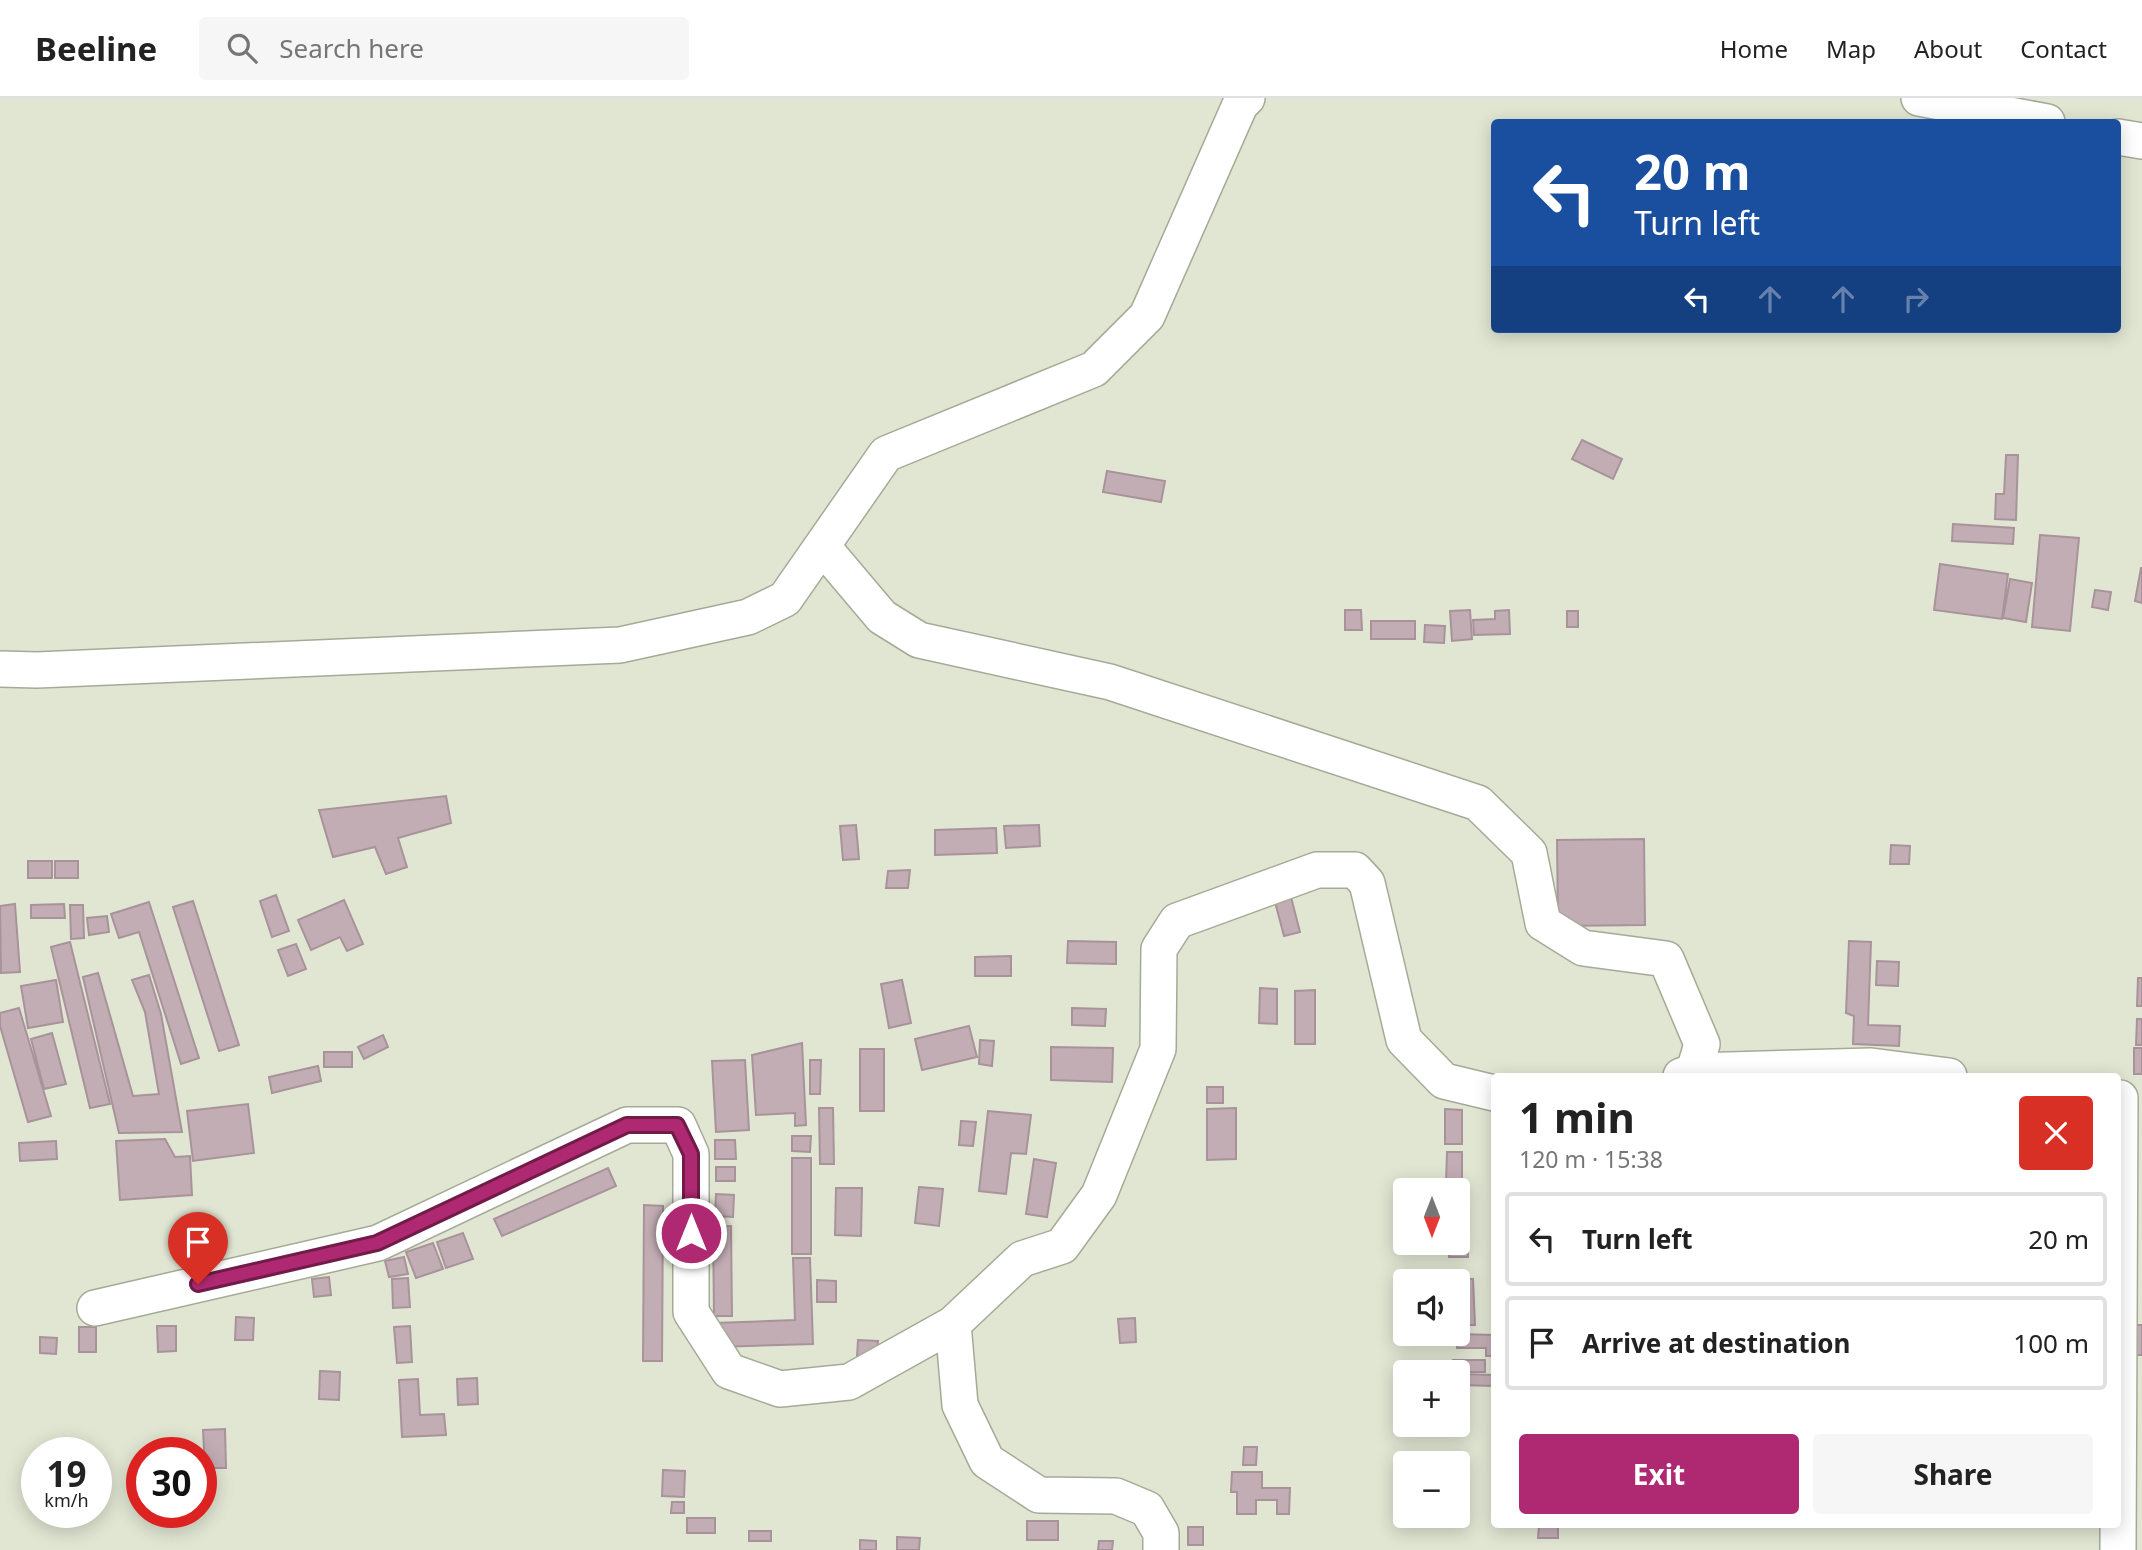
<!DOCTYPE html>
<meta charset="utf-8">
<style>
body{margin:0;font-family:"Noto Sans",sans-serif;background:#f6f6f6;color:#222;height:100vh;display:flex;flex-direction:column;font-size:26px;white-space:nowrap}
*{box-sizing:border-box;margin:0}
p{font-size:23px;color:#767676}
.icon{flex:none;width:38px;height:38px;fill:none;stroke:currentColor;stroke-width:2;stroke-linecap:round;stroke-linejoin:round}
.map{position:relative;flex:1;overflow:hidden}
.panel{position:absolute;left:1491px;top:975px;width:630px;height:455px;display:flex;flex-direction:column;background:#fff;border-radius:7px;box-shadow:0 4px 18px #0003}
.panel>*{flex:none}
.banner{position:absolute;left:1491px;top:21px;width:630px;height:214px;border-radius:7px;box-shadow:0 4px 18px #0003;background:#1a4fa0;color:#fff;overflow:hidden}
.needle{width:46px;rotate:180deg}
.fabs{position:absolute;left:1393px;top:1080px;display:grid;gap:14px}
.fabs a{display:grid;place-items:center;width:77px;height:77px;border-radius:7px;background:#fff;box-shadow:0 4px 18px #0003;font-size:35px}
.speed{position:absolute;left:21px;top:1339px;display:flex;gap:14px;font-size:35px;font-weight:700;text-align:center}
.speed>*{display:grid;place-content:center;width:91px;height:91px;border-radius:50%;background:#fff;box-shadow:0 4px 18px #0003;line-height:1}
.speed small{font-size:18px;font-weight:400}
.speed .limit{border:10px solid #d22;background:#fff;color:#111}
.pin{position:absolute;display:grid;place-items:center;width:60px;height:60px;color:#fff;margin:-72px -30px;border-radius:50% 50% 50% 0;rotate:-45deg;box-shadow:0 0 7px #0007}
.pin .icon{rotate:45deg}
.me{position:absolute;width:77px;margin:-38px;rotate:0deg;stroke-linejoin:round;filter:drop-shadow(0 0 5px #0008)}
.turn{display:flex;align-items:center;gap:24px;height:147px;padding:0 28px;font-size:32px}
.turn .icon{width:91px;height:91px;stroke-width:2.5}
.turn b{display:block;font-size:49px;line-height:60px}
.lanes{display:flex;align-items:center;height:66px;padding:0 28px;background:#0003;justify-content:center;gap:35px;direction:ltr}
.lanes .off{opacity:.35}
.round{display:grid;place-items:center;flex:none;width:74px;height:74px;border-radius:7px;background:#f6f6f6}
.summary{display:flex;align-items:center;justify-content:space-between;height:119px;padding:0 28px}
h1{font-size:42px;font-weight:700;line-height:52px}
.button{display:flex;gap:14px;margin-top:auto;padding:14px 28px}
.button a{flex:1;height:80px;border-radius:7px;background:#ae2971;color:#fff;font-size:28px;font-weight:700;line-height:80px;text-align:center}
.button a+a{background:#f6f6f6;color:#222}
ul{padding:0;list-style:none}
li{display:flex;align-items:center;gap:21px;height:94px;margin:0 14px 10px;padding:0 14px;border:4px solid #e0e0e0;border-radius:7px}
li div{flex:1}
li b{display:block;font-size:26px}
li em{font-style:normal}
header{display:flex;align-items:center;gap:42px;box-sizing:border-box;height:98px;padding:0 35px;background:#fff;border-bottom:2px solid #e0e0e0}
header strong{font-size:33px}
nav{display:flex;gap:38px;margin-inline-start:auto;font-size:24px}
.search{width:490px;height:63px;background:#f6f6f6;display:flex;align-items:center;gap:18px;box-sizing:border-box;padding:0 24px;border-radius:7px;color:#767676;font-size:26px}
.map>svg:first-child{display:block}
.building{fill:#c3adb5;stroke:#a8939b;stroke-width:2}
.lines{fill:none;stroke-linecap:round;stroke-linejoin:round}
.minor-casing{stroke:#a5aa97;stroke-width:38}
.minor{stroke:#fff;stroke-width:35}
.route-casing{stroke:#711b49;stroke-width:18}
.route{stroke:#ae2971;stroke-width:12}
</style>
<header>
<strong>Beeline</strong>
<div class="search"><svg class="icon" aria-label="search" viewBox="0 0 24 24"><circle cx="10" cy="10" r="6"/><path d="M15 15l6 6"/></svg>Search here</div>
<nav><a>Home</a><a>Map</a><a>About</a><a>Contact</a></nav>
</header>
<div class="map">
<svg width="2142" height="1452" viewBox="0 0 2142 1452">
<rect width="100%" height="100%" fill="#e0e6d2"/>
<path class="building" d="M1582,342L1622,361L1613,381L1572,361Z
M2006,357H2018L2016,422L1995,421L1996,396H2004Z
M1107,373L1165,383L1161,404L1103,394Z
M1953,426L2014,430L2013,446L1952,443Z
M2040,437L2079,440L2070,533L2032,529Z
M1940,466L2008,476L2002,521L1934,512Z
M2141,470H2142V505L2135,503Z
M2010,481L2032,485L2026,524L2003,520Z
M2095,492L2111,494L2108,512L2092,509Z
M1345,512H1361L1362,532H1345Z
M1470,512L1472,541L1452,543L1450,513Z
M1509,512L1510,536L1474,537L1473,522L1495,521V513Z
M1567,513H1578V529H1567Z
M1371,523H1415V541H1371Z
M1425,527L1445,528L1444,545L1424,544Z
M446,698L451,725L398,740L407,769L386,776L375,749L333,759L319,712Z
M856,727L859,761L843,762L840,728Z
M1039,727L1040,748L1006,750L1004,728Z
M996,730L997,755L935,757V732Z
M1644,741L1645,827L1558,828L1557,742Z
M1891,747L1910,748L1909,766H1890Z
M28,763H52V780H28Z
M55,763H78V780H55Z
M910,772L908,790H886L888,773Z
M276,797L289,833L272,839L260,803Z
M1291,799L1300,834L1284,838L1275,804Z
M344,802L363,846L347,853L340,839L311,852L298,822Z
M193,803L239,947L219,953L173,809Z
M149,804L199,960L181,966L139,834L119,840L111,816Z
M15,806L20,874L1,875L0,808Z
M64,806L65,820H31V807Z
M70,807H83L84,840L71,841Z
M107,818L109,834L89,837L87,820Z
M1068,843L1116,844V866L1067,865Z
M1849,843L1871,844L1868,927L1900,928L1899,948L1853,946L1854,918L1846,915Z
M70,844L110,1006L90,1010L51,849Z
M296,846L306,871L288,878L278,852Z
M1011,858V878H975V859Z
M1877,863L1899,864L1898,888L1876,887Z
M98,875L133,998L159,996L145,914L132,882L149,877L161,916L182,1034L119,1035L83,879Z
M2138,880H2142V908H2137Z
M56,882L63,924L28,930L21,888Z
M902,882L911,925L889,930L881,886Z
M1260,890L1277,891V926L1259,925Z
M1315,892V946H1295V893Z
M19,910L51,1018L28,1024L0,928V915Z
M1072,910L1106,911L1105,928L1072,927Z
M2137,921H2142V947H2136Z
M969,928L977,959L922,972L915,941Z
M52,935L66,986L44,991L31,941Z
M383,937L388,949L364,961L358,949Z
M980,942L994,943L992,968L979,966Z
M802,945L806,1027L795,1028V1015L756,1017L752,957Z
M1051,949L1113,950L1112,984L1051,982Z
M2134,950H2142V976H2134Z
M860,951H884V1013H860Z
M324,954H352V969H324Z
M745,962L749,1032L716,1034L712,963Z
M810,962H821L820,996H810Z
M318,968L321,983L272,995L269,979Z
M1207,989H1223V1005H1207Z
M248,1006L254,1055L193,1063L187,1013Z
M819,1010H833L834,1066H820Z
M1236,1010V1061L1207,1062V1011Z
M1445,1011L1462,1012V1046H1445Z
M988,1013L1031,1017L1026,1056L1011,1055L1006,1096L979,1093Z
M961,1023L976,1024L973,1048L959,1047Z
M792,1038H811L810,1054L792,1053Z
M165,1041L175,1059L190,1058L192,1097L120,1102L116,1043Z
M715,1042H735L736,1061H715Z
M56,1043L57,1061L20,1063L19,1045Z
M1447,1054H1462V1086L1446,1085Z
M792,1060H811V1156H792Z
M1034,1061L1056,1065L1047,1119L1026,1116Z
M716,1069H735V1083H716Z
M608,1070L616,1088L502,1138L494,1121Z
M919,1089L943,1091L939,1128L915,1125Z
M836,1090H862L861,1138L835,1137Z
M1458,1093H1466L1468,1159H1449V1144H1458Z
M716,1096L734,1097L733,1119L715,1118Z
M644,1107L663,1108L662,1263H643Z
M731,1128L732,1218H714L713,1129Z
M463,1135L473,1161L446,1170L437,1144Z
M433,1145L443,1171L416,1180L406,1154Z
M404,1159L408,1176L389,1179L385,1163Z
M793,1160H810L813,1246L716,1249L715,1225L795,1222Z
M329,1179L331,1197L314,1199L312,1181Z
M408,1180L410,1209L393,1210L392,1181Z
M1451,1181H1473L1475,1227H1458V1183H1451Z
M817,1182L836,1183V1204H817Z
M236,1219L254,1220L253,1242H235Z
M1135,1220L1136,1244L1120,1245L1118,1221Z
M2136,1227H2142V1257H2135Z
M157,1228H176V1253L158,1254Z
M410,1228L412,1264L397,1265L394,1229Z
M79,1229H96V1254H79Z
M1458,1236L1494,1237V1258H1486V1250H1457Z
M40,1239L57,1240L56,1256L40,1255Z
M858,1242L878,1243L876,1261L857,1259Z
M1453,1262H1485V1274H1454Z
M320,1273L340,1274L339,1302L319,1301Z
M1460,1276L1494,1277V1288L1459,1287Z
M477,1280L478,1306L458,1307L457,1281Z
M418,1281L420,1317L444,1316L446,1337L402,1339L399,1282Z
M225,1331L226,1370H205L203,1332Z
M1244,1349H1257L1256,1367H1243Z
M663,1372L685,1373L684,1399L662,1398Z
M1232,1374H1262V1390H1290L1289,1416H1277V1402H1256V1416H1237V1394H1231Z
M672,1404H684V1415H671Z
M687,1420H715V1435H687Z
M1027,1423H1058V1442H1027Z
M1539,1427L1558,1428V1440H1538Z
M1188,1429H1203V1447H1188Z
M749,1433H771V1443H749Z
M897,1439L920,1440L919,1452H897Z
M860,1442L876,1443V1452H860Z
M1099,1443H1113L1112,1452H1098Z"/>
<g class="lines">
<defs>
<path id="minor" d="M1919,0L2047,24
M2118,39L2142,43
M822,448L882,519L919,542L1110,584L1478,705L1529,755L1543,825L1583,850L1666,861L1702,946L1694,973
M0,571L37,572L620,547L748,519L785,501L886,356L1094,271L1147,218L1240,7L1247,0
M1681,978L1694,973L1871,968L1949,978
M95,1210L378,1145L627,1027H678L691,1056V1214L729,1273L780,1291L849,1284L953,1226L1022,1161L1062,1148L1099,1097L1158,951L1159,851L1177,823L1317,772H1355L1367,785L1404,942L1444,983L1494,995
M953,1226L960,1307L987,1363L1039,1397L1116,1398L1147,1411L1161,1435V1452
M2118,1452L2120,1000"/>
</defs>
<use href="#minor" class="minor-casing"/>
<use href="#minor" class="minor"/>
</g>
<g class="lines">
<defs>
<path id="route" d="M198,1186L377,1145L627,1027H677L691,1056V1135"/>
</defs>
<use href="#route" class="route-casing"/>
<use href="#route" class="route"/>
</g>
</svg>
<div class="fabs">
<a><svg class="needle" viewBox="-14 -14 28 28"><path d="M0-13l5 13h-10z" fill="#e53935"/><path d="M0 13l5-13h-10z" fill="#767676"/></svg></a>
<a><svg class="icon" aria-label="sound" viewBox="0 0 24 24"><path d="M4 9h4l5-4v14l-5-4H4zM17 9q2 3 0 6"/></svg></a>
<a>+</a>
<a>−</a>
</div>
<div class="speed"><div>19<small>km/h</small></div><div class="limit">30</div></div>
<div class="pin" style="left:198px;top:1186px;background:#d93025"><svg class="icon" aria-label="arrive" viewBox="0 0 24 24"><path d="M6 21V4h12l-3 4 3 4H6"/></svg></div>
<svg class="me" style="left:691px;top:1135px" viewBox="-20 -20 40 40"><circle r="17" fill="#ae2971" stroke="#fff" stroke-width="3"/><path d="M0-11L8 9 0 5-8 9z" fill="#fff"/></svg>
<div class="banner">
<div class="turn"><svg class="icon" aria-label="left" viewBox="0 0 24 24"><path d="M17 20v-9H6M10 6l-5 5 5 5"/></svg><div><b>20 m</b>Turn left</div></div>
<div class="lanes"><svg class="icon" aria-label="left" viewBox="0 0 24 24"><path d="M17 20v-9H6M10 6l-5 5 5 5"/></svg><svg class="icon off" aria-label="ahead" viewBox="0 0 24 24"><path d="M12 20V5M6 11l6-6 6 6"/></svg><svg class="icon off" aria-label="ahead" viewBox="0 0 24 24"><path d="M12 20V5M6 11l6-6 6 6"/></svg><svg class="icon off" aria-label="right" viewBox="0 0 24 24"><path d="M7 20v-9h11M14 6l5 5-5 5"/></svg></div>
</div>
<section class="panel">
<div class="summary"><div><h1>1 min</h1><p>120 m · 15:38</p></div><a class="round" style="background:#d93025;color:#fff"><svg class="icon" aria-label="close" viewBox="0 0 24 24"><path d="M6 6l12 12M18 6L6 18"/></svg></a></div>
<ul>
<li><svg class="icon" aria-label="left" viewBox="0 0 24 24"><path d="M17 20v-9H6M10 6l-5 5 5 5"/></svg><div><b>Turn left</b></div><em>20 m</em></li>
<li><svg class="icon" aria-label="arrive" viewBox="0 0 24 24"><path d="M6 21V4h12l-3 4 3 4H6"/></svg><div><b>Arrive at destination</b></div><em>100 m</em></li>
</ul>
<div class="button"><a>Exit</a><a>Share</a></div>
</section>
</div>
